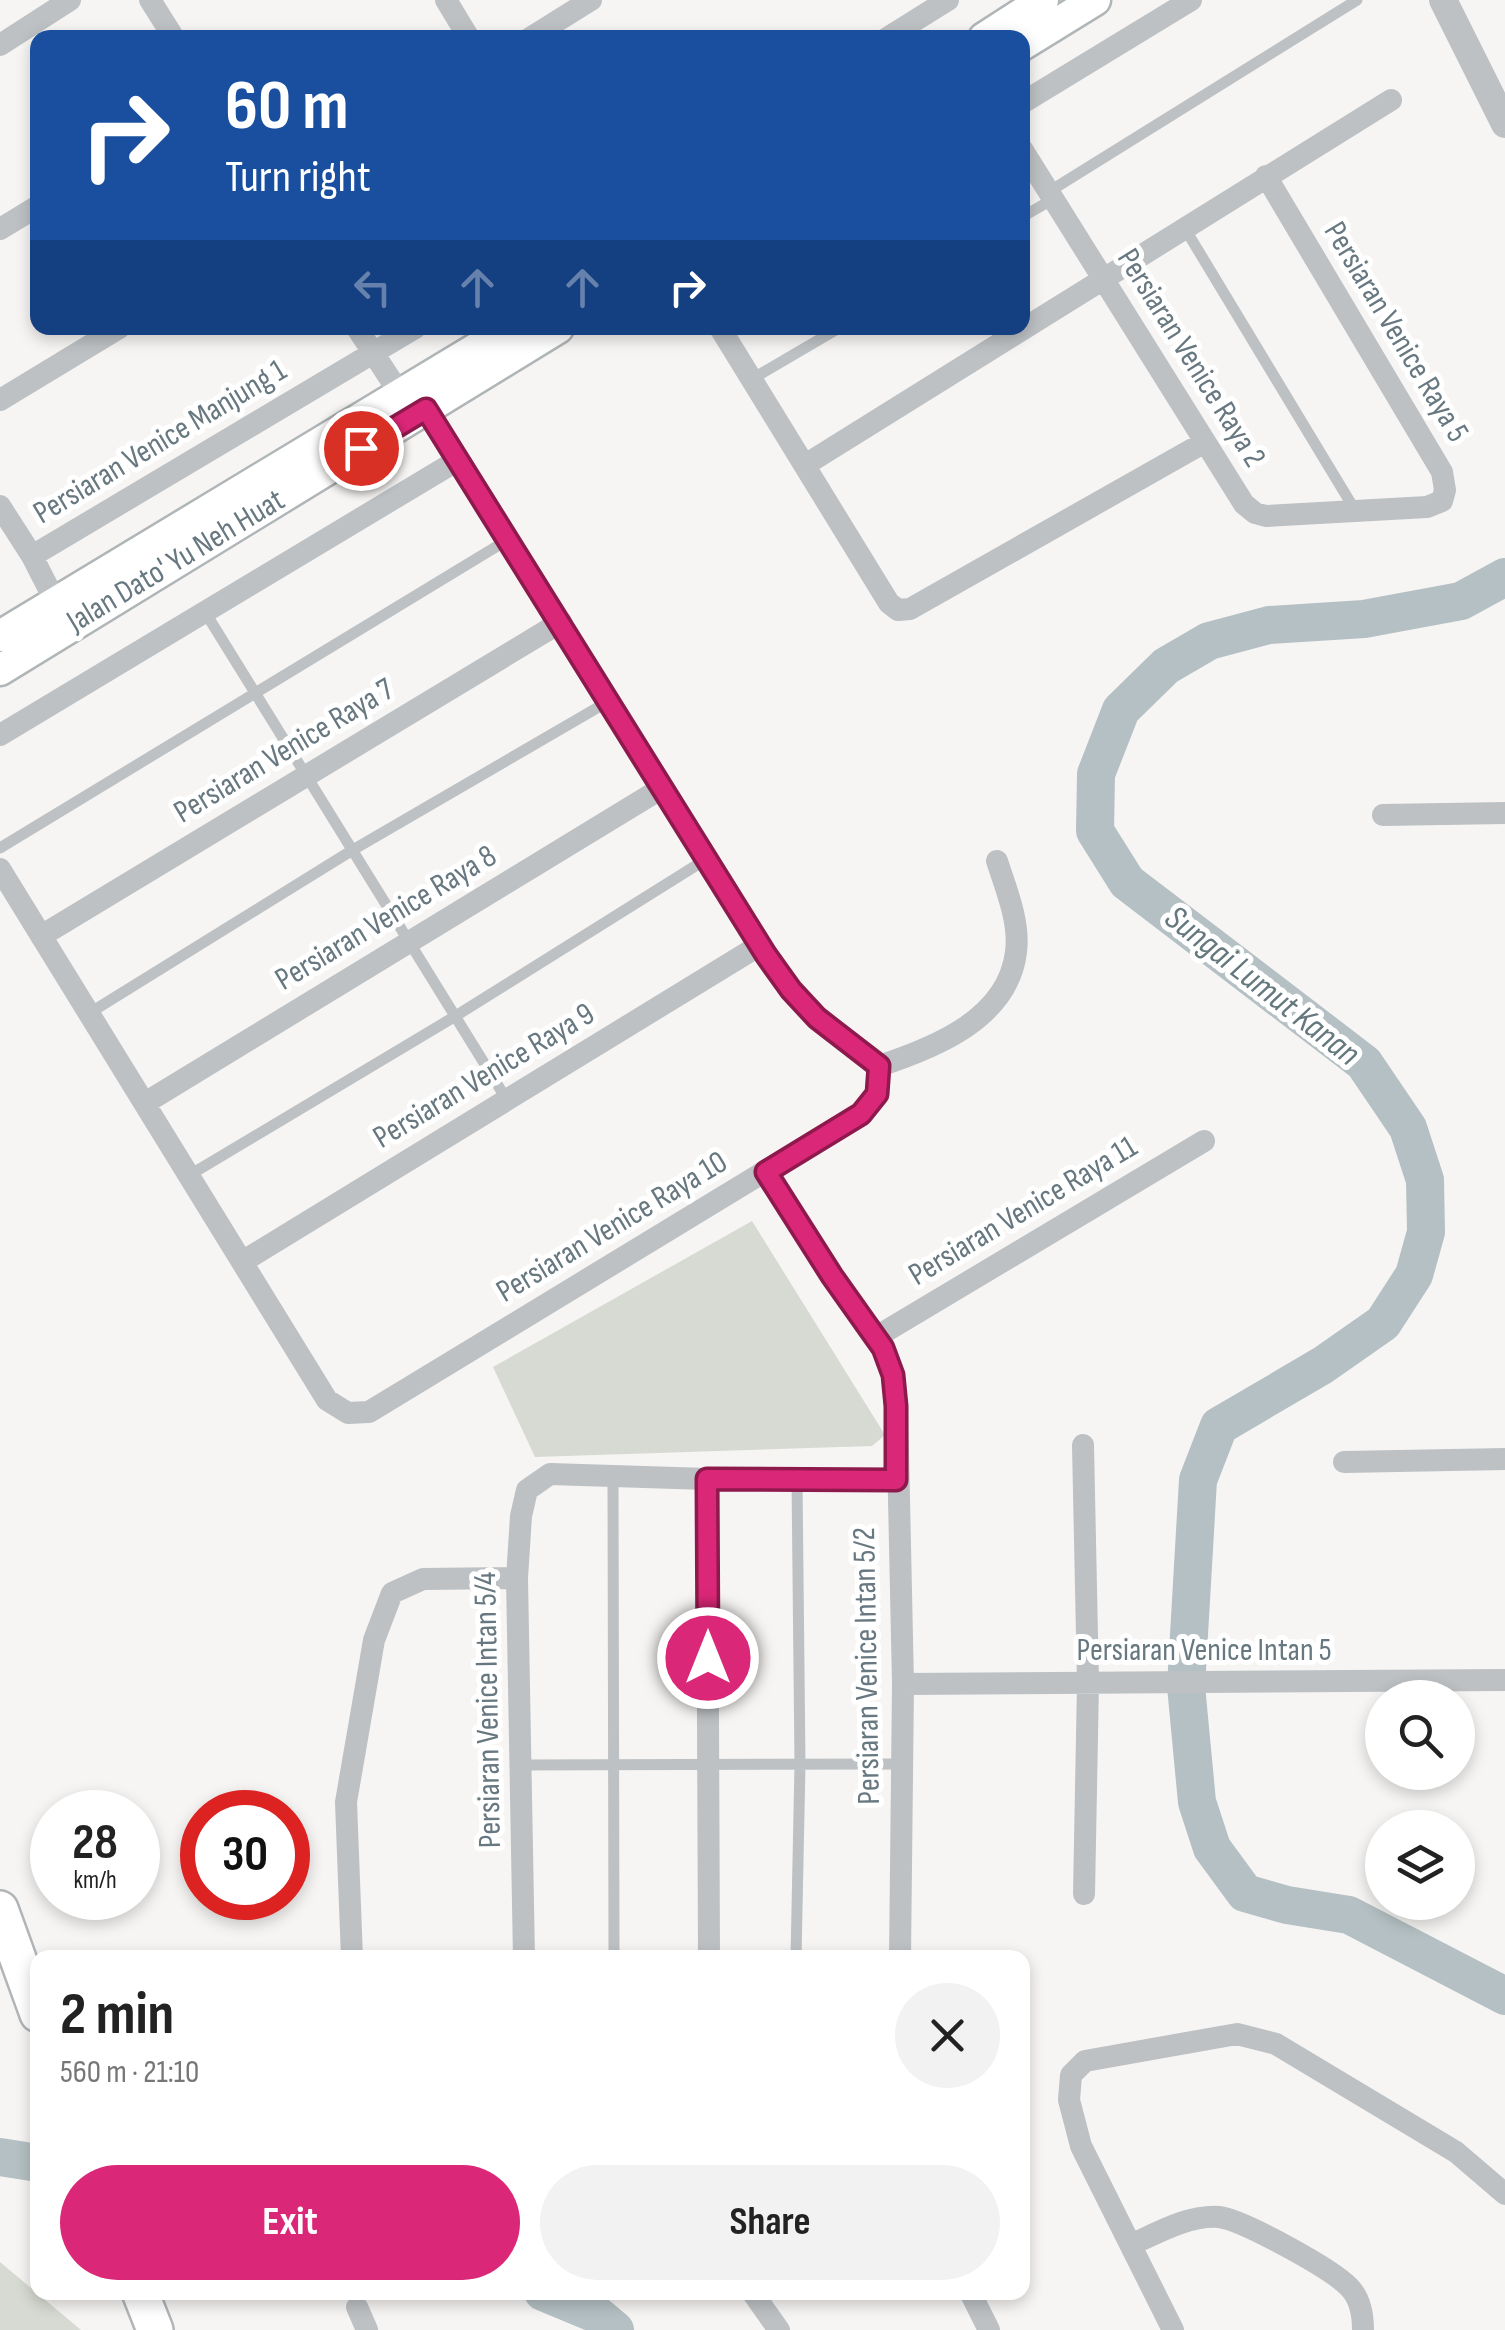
<!DOCTYPE html>
<meta charset="utf-8">
<style>
body{margin:0;font-family:"Sofia Sans Condensed",sans-serif;background:#f2f2f2;color:#222;height:100vh;display:flex;flex-direction:column;font-size:38px;white-space:nowrap}
*{box-sizing:border-box;margin:0}
p{font-size:32px;color:#767676}
.icon{flex:none;width:55px;height:55px;fill:none;stroke:currentColor;stroke-width:2;stroke-linecap:round;stroke-linejoin:round}
.map{position:relative;flex:1;overflow:hidden}
.side{position:absolute;left:30px;top:1950px;width:1000px;height:350px;display:flex;flex-direction:column;background:#fff;border-radius:20px;box-shadow:0 5px 15px #0003}
.side>*{flex:none}
.guide{position:absolute;left:30px;top:30px;width:1000px;height:305px;border-radius:20px;box-shadow:0 5px 15px #0003;background:#1a4fa0;color:#fff;overflow:hidden}
.fabs{position:absolute;left:1365px;top:1680px;display:grid;gap:20px}
.fabs a{display:grid;place-items:center;width:110px;height:110px;border-radius:50%;background:#fff;box-shadow:0 5px 15px #0003;font-size:50px}
.speed{position:absolute;left:30px;top:1790px;display:flex;gap:20px;font-size:50px;font-weight:700;text-align:center}
.speed>*{display:grid;place-content:center;width:130px;height:130px;border-radius:50%;background:#fff;box-shadow:0 5px 15px #0003;line-height:1}
.speed small{font-size:25px;font-weight:400}
.speed .limit{border:15px solid #d22;background:#fff;color:#111}
.pin{position:absolute;display:grid;place-items:center;width:85px;height:85px;color:#fff;margin:-42px;border:5px solid #fff;border-radius:50%;box-shadow:0 2px 10px #0007}
.me{position:absolute;width:110px;margin:-55px;rotate:0deg;stroke-linejoin:round;filter:drop-shadow(0 0 8px #0008)}
.turn{display:flex;align-items:center;gap:35px;height:210px;padding:0 30px;font-size:45px}
.turn .icon{width:130px;height:130px;stroke-width:2.5}
.turn b{display:block;font-size:70px;line-height:85px}
.lanes{display:flex;align-items:center;height:95px;padding:0 30px;background:#0003;justify-content:center;gap:50px;direction:ltr}
.lanes .off{opacity:.35}
.round{display:grid;place-items:center;flex:none;width:105px;height:105px;border-radius:52px;background:#f2f2f2}
.summary{display:flex;align-items:center;justify-content:space-between;height:170px;padding:0 30px}
h1{font-size:60px;font-weight:700;line-height:75px}
.cta{display:flex;gap:20px;margin-top:auto;padding:20px 30px}
.cta a{flex:1;height:115px;border-radius:60px;background:#db2777;color:#fff;font-size:40px;font-weight:700;line-height:115px;text-align:center}
.cta a+a{background:#f2f2f2;color:#222}
.map>svg:first-child{display:block}
.green{fill:#d6dad2}
.lines{fill:none;stroke-linecap:round;stroke-linejoin:round}
.river{stroke:#b4c0c3;stroke-width:38}
.secondary-casing{stroke:#b0b5b8;stroke-width:35}
.trunk-casing{stroke:#b1b5b7;stroke-width:40}
.service{stroke:#bdc1c4;stroke-width:11}
.minor{stroke:#bdc1c4;stroke-width:22}
.tertiary{stroke:#bdc1c4;stroke-width:28}
.secondary{stroke:#fff;stroke-width:30}
.trunk{stroke:#fff;stroke-width:35}
.route-casing{stroke:#8e194d;stroke-width:25}
.route{stroke:#db2777;stroke-width:18}
.labels{text-anchor:middle;dominant-baseline:central;stroke-width:10;stroke-linejoin:round;paint-order:stroke}
.street-label{font-size:32px;fill:#687880;stroke:#fff}
.water-label{font-size:35px;font-style:italic;fill:#64787d;stroke:#fff}
</style>
<div class="map">
<svg width="1505" height="2330" viewBox="0 0 1505 2330">
<rect width="100%" height="100%" fill="#f6f5f3"/>
<path class="green" d="M752,1221L885,1435L872,1446L535,1457L493,1367Z
M0,2262L81,2330H0Z"/>
<g class="lines">
<path class="river" d="M1505,577L1461,601L1364,619L1269,625L1209,641L1166,666L1121,710L1096,774L1095,831L1127,882L1364,1063L1408,1128L1425,1180L1426,1232L1414,1275L1383,1323L1323,1365L1219,1426L1198,1480L1186,1686L1197,1802L1212,1848L1245,1893L1287,1905L1349,1915L1505,1996
M0,2157L38,2163
M543,2292L596,2314L615,2330"/>
<defs>
<path id="secondary" d="M984,38L1043,0
M1022,45L1095,0
M0,636L510,328
M0,670L558,328"/>
<path id="trunk" d="M0,1909L38,2014
M140,2292L155,2330"/>
</defs>
<use href="#secondary" class="secondary-casing"/>
<use href="#trunk" class="trunk-casing"/>
<path class="service" d="M1050,191L1357,0
M1022,217L1055,198
M1184,227L1355,510
M752,379L839,328
M205,612L507,1100
M0,848L509,539
M88,1014L351,851L609,701
M188,1176L454,1017L708,858
M613,1476L614,1958
M521,1765L902,1764
M796,1958L800,1764L797,1479"/>
<path class="minor" d="M150,0L174,38
M446,0L469,38
M530,38L591,0
M887,38L948,0
M0,45L70,0
M1022,103L1191,0
M1022,149L1244,504L1255,513L1266,516L1427,507L1442,501L1445,490L1442,472L1266,176
M0,229L38,206
M357,328L400,394
M720,328L889,603L898,610L910,609L1205,442
M0,400L119,328
M425,409L766,955L791,990L817,1018L879,1066
M805,465L1391,100
M0,506L32,556L55,601
M32,556L415,328
M0,735L458,460
M1383,815L1505,813
M0,869L327,1400L348,1413L369,1412L861,1113L877,1094L879,1066
M41,936L561,622
M879,1066C934,1048 1008,1019 1016,952C1020,922 1006,889 997,861
M145,1103L662,788
M766,1171L833,1276L883,1348L893,1375L897,1406L903,1684L900,1958
M242,1262L760,945
M876,1337L1204,1141
M1083,1445L1088,1683L1084,1894
M1344,1462L1505,1459
M707,1479L709,1958
M903,1684L1505,1680
M352,1958L346,1802L374,1640L392,1593L423,1579L517,1578
M524,1958L517,1578L521,1516L527,1490L550,1474L707,1479L896,1480
M1131,2245C1157,2233 1188,2215 1219,2217C1243,2220 1332,2269 1349,2287C1360,2298 1363,2315 1363,2330
M752,2292L779,2330
M970,2292L989,2330
M357,2307L367,2330
M1173,2330L1081,2146L1069,2100L1071,2075L1085,2061L1237,2034L1276,2044L1456,2152L1505,2194"/>
<path class="tertiary" d="M1443,0L1505,124"/>
<use href="#secondary" class="secondary"/>
<use href="#trunk" class="trunk"/>
</g>
<g class="lines">
<defs>
<path id="route" d="M361,448L426,409L766,955L791,990L817,1018L879,1066L877,1094L861,1114L766,1172L832,1276L883,1348L893,1375L896,1406V1480L707,1479L708,1658"/>
</defs>
<use href="#route" class="route-casing"/>
<use href="#route" class="route"/>
</g>
<g class="labels">
<g class="street-label">
<text transform="translate(1396 332) rotate(59)">Persiaran Venice Raya 5</text>
<text transform="translate(1191 358) rotate(58)">Persiaran Venice Raya 2</text>
<text transform="translate(160 442) rotate(-31)">Persiaran Venice Manjung 1</text>
<text transform="translate(176 561) rotate(-31)">Jalan Dato' Yu Neh Huat</text>
<text transform="translate(284 751) rotate(-31)">Persiaran Venice Raya 7</text>
<text transform="translate(386 918) rotate(-31)">Persiaran Venice Raya 8</text>
<text transform="translate(484 1076) rotate(-31)">Persiaran Venice Raya 9</text>
<text transform="translate(1023 1211) rotate(-31)">Persiaran Venice Raya 11</text>
<text transform="translate(612 1227) rotate(-31)">Persiaran Venice Raya 10</text>
<text x="1204" y="1650">Persiaran Venice Intan 5</text>
<text transform="translate(867 1666) rotate(-91)">Persiaran Venice Intan 5/2</text>
<text transform="translate(488 1710) rotate(-91)">Persiaran Venice Intan 5/4</text>
</g>
<g class="water-label">
<text transform="translate(1262 986) rotate(38)">Sungai Lumut Kanan</text>
</g>
</g>
</svg>
<div class="fabs">
<a><svg class="icon" aria-label="search" viewBox="0 0 24 24"><circle cx="10" cy="10" r="6"/><path d="M15 15l6 6"/></svg></a>
<a><svg class="icon" aria-label="layers" viewBox="0 0 24 24"><path d="M12 4l9 5-9 5-9-5zM3 14l9 5 9-5"/></svg></a>
</div>
<div class="speed"><div>28<small>km/h</small></div><div class="limit">30</div></div>
<div class="pin" style="left:361px;top:448px;background:#d93025"><svg class="icon" aria-label="arrive" viewBox="0 0 24 24"><path d="M6 21V4h12l-3 4 3 4H6"/></svg></div>
<svg class="me" style="left:708px;top:1658px" viewBox="-20 -20 40 40"><circle r="17" fill="#db2777" stroke="#fff" stroke-width="3"/><path d="M0-11L8 9 0 5-8 9z" fill="#fff"/></svg>
<div class="guide">
<div class="turn"><svg class="icon" aria-label="right" viewBox="0 0 24 24"><path d="M7 20v-9h11M14 6l5 5-5 5"/></svg><div><b>60 m</b>Turn right</div></div>
<div class="lanes"><svg class="icon off" aria-label="left" viewBox="0 0 24 24"><path d="M17 20v-9H6M10 6l-5 5 5 5"/></svg><svg class="icon off" aria-label="ahead" viewBox="0 0 24 24"><path d="M12 20V5M6 11l6-6 6 6"/></svg><svg class="icon off" aria-label="ahead" viewBox="0 0 24 24"><path d="M12 20V5M6 11l6-6 6 6"/></svg><svg class="icon" aria-label="right" viewBox="0 0 24 24"><path d="M7 20v-9h11M14 6l5 5-5 5"/></svg></div>
</div>
<section class="side">
<div class="summary"><div><h1>2 min</h1><p>560 m · 21:10</p></div><a class="round"><svg class="icon" aria-label="close" viewBox="0 0 24 24"><path d="M6 6l12 12M18 6L6 18"/></svg></a></div>
<div class="cta"><a>Exit</a><a>Share</a></div>
</section>
</div>
